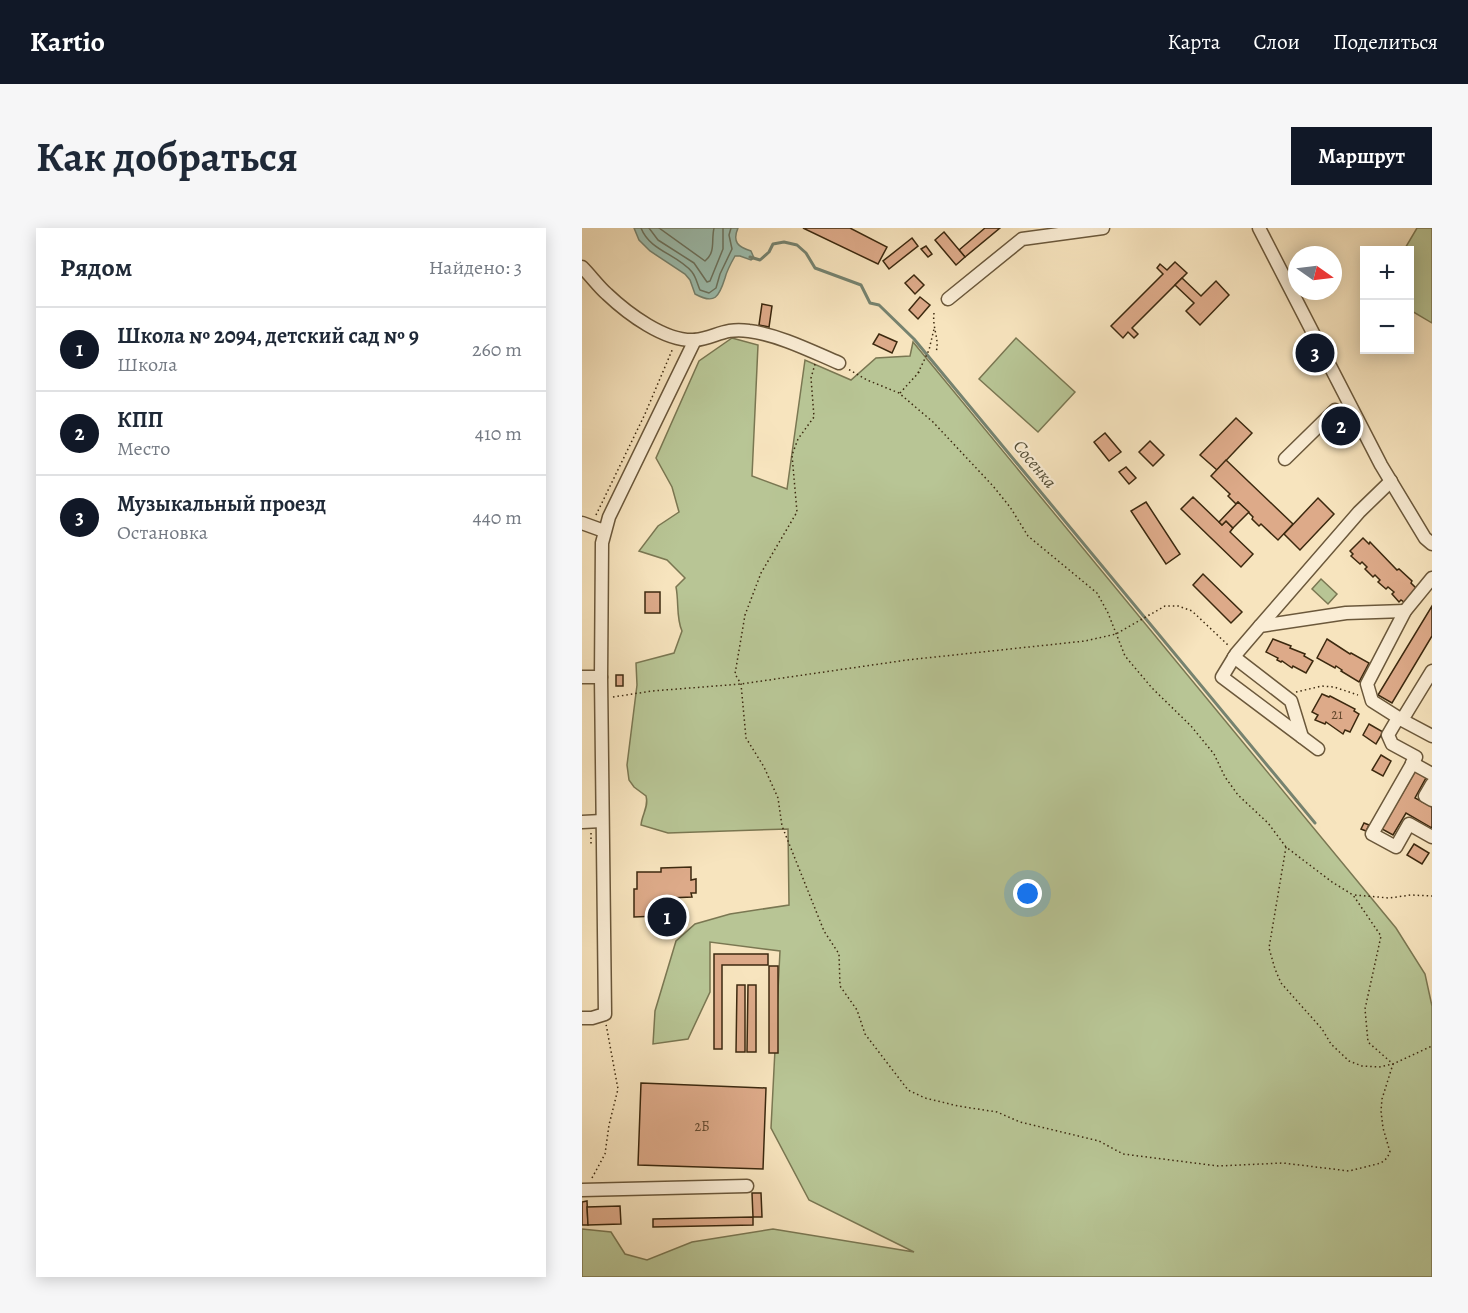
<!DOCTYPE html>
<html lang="ru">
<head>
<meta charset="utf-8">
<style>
	:root { --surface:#fff; --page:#f6f6f7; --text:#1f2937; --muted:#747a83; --line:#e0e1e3; --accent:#111827 }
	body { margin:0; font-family:Alegreya,serif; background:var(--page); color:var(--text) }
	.controls { position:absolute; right:18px; top:18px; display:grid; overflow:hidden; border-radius:0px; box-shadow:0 3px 15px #0003 }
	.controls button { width:54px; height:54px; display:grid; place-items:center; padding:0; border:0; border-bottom:2px solid var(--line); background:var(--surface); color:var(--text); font:30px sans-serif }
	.compass { position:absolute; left:706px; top:18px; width:54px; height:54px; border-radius:50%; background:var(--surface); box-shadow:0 3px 15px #0003; rotate:104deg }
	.you { position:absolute; left:446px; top:666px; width:21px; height:21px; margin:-15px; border:4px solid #fff; border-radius:50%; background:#1a73e8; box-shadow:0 0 0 9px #1a73e833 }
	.badge { display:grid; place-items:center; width:39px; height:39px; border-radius:50%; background:var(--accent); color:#fff; font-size:20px; font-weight:700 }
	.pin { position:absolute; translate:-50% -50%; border:3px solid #fff; box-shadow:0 2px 6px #0006 }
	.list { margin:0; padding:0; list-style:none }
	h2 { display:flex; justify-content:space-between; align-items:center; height:78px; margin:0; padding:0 24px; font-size:26px }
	h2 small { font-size:20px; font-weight:400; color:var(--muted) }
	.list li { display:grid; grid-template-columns:39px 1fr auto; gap:18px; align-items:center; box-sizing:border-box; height:84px; padding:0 24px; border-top:2px solid var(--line) }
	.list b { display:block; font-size:22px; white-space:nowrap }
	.list p { margin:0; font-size:20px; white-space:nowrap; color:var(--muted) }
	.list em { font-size:20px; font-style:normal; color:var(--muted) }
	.map { position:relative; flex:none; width:850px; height:1049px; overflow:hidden; border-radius:0px }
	header { display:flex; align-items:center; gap:36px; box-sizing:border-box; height:84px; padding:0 30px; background:var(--accent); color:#fff }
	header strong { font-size:28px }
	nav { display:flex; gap:33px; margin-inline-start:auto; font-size:21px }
	.intro { display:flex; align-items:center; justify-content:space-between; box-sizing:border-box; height:144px; padding:0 36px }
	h1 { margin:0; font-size:42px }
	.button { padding:15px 27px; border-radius:0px; background:var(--accent); color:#fff; font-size:21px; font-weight:700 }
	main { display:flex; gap:36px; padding:0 36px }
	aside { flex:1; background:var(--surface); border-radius:0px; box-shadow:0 3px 15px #0003 }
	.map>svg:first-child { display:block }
	.green { fill:#b8c595; stroke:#7a7752; stroke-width:1.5 }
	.water { fill:#9dbfb0; stroke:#768370; stroke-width:1.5 }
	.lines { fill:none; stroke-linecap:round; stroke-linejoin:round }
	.shore { stroke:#6c7460; stroke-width:1.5 }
	.stream { stroke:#768370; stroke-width:3 }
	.building { fill:#ddaa89; stroke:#3c290f; stroke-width:1.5 }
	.minor-casing { stroke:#6b583b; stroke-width:15 }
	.path { stroke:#3c290f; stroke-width:1.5; stroke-dasharray:1.5 3; stroke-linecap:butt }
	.minor { stroke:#faedd5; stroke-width:12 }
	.labels { text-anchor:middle; stroke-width:4.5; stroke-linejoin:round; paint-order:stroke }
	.number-label { font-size:14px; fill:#64492e }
	.water-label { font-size:18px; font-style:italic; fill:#544e37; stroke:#faedd5 }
</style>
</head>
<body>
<header>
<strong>Kartio</strong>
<nav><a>Карта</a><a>Слои</a><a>Поделиться</a></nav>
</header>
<div class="intro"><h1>Как добраться</h1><a class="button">Маршрут</a></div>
<main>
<aside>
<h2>Рядом<small>Найдено: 3</small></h2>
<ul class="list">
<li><span class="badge">1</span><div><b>Школа № 2094, детский сад № 9</b><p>Школа</p></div><em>260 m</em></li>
<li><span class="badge">2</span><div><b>КПП</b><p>Место</p></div><em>410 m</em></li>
<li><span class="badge">3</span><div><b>Музыкальный проезд</b><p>Остановка</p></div><em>440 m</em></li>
</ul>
</aside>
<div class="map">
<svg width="850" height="1049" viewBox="0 0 850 1049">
	<rect width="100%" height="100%" fill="#f7e4be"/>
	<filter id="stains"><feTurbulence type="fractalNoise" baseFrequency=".00333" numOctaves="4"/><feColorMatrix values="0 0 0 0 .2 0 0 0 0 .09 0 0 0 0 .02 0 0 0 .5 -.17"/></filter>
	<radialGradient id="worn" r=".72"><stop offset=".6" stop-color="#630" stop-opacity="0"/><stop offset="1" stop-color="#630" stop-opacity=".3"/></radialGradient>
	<!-- green -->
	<g class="green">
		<polygon points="835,0 850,0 850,95 828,82 828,22 822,22"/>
		<path d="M150,110L176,117L170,248L205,261L223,132L269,152L294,130L328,128L331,114L814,700L843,746L850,778V1049H0V1001L29,1004L43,1026L65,1032L110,1014L191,1001L332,1024L227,972L189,900L198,723L128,714V764L106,811L71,816L73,783L94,713L113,696L148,686L207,677L206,601L86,605L59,597C60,586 67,579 64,568L52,559L47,552L45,537L55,457L54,435L92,425L100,403C94,390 97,374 94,359L103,350L85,332L57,323L76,298L97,284L90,259L74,230L117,133Z"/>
		<polygon points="434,110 493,164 456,204 397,151"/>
		<polygon points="739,351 755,366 746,376 730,361"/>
	</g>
	<!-- water -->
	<path class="water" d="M52,0H156C150,14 156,19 169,23L172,30L169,32L158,28H153C149,35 145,42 143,50C137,69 133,77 113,66L108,52L103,46L68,23L57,12Z"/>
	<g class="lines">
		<!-- shore -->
		<g class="shore">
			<path d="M59,0C68,23 95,26 110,44C114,49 115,55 118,62L127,65L134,60L138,46L150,21L147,7L149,0"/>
			<polyline points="67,0 76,12 112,35 125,54 128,53 141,21 141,0"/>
			<path d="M77,0L123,33C134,24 129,13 132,0"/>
		</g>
		<!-- stream -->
		<polyline class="stream" points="168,29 178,32 187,24 191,16 202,14 215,17 224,25 233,40 279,57 288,75 297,77 332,111 733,595"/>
	</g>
	<!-- building -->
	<g class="building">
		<polygon points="221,0 268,0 305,19 296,36"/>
		<polygon points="403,0 418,0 383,29 377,22"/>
		<polygon points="362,4 383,29 374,37 353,12"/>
		<polygon points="330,10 336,18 307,41 301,33"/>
		<polygon points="344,18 350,26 346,29 339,21"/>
		<polygon points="593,34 605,45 550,100 556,106 552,110 546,104 541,110 529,98 581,46 575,40 578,36 585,42"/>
		<polygon points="332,47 342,57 333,66 323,55"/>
		<polygon points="600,50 619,68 634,53 647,67 618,97 604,83 612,75 593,57"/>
		<polygon points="338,69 348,77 336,91 327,82"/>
		<polygon points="180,76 190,78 187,99 177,97"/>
		<polygon points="297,106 315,114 310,125 291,116"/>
		<polygon points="756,189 769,200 762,207 750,195"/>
		<polygon points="654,190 670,205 635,242 618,227"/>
		<polygon points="523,205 539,224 527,233 512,214"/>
		<polygon points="568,213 582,227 571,238 557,224"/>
		<polygon points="644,232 711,296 696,312 679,296 677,298 670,291 671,289 656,274 654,276 646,268 648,266 629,248"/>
		<polygon points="544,239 554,250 547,256 537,244"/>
		<polygon points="611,269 640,297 644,293 651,300 648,304 671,326 659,339 599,281"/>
		<polygon points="736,270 752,286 718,322 702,306"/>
		<polygon points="564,274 598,326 584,336 549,283"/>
		<polygon points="656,274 667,284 651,300 644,293 640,297 637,294"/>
		<polygon points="781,310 787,316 788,314 815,342 817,341 830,353 829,355 835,361 822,374 819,372 817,374 810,366 812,364 806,359 804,361 796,354 798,352 793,347 791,349 783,341 785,339 780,334 778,336 769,328 771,326 768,323"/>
		<polygon points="621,346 660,384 649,395 611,357"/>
		<rect x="63" y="364" width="15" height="21"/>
		<polygon points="850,378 850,408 810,475 796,467"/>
		<polygon points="691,411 709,418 708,420 723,426 722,428 731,433 724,445 711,438 710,440 700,433 699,434 695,432 696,430 684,424"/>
		<polygon points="745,411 768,426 769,425 787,435 777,454 759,443 760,442 754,438 753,440 735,430"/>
		<rect x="34" y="447" width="7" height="11"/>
		<polygon points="740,466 747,469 748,468 773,481 772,483 777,486 768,504 763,502 761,506 744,494 743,496 733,492 736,487 730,484"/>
		<polygon points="787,496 801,504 794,516 781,507"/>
		<polygon points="799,527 809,533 801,548 790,542"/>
		<polygon points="834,542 845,548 833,570 850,579 850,600 824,585 811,607 800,601"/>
		<polygon points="782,595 787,597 784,603 779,601"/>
		<polygon points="832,616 847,625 840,636 825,627"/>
		<polygon points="109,639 109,652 114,651 114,665 109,665 110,669 86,670 86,697 75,697 75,688 52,689 52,661 55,661 55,644 79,644 79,640"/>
		<polygon points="132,726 186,726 186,737 140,737 140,821 132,821"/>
		<rect x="187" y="738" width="9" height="87"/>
		<polygon points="155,757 163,757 163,824 154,824"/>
		<polygon points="166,757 174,757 174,824 165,824"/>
		<polygon points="59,855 184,860 181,941 56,937"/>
		<polygon points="170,965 179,965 180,989 171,989"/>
		<polygon points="5,973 6,997 0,997 0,974"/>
		<polygon points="38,978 39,996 6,997 5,979"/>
		<polygon points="171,989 171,997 71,999 71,991"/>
	</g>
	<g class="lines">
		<defs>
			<g id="minor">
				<polyline points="677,0 799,237 843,310 850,316"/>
				<path d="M0,39C9,48 16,58 25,66C45,85 83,114 113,112C133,110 142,99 167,103C197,107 229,123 257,135"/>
				<polyline points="366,71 440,11 521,0"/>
				<polyline points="703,231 753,182"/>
				<polyline points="0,295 22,303"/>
				<polyline points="678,398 777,284 809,253"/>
				<polyline points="652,429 709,473 720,509"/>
				<polyline points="850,443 820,492 850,508"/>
				<polyline points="0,449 19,449"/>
				<polyline points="816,490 806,507 810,516 834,529 790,606 814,619 827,596 850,609"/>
				<polyline points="820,492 790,473 785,456 823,383 850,350"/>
				<polyline points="736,521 640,449 654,426 678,398 764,385 823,383"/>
				<polyline points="830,535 850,546"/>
				<polyline points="850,556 843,568 850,572"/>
				<polyline points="0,594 20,593"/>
				<polyline points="0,790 10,790 23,786 19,449 20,315 27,289 113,112"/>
				<polyline points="0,962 165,958"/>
			</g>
		</defs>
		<!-- minor casing -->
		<use href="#minor" class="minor-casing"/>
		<!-- path -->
		<g class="path">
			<path d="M352,85C350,100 358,112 354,124"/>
			<polyline points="233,136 229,150 232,189 216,211 210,227 215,284 179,345 163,387 153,446 159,456 164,510 182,539 196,570 200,598 242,703 257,726 258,758 275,782 283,806 326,862 343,870 376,878 415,884 438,894 517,913 541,926 636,938 701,935 767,943 799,935 805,930 808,924 801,900 799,883 800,871 811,836 786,814 783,781 799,708 771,667 750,654 704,619 686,595 656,567 643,549 632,526 609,498 570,460 543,428 526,385 515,365 446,308 428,279 411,258 351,194 317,165 285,152 266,141"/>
			<polyline points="336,145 347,122 352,101"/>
			<polyline points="318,165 339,142"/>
			<polyline points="14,287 63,186 91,120"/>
			<polyline points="714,464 740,458 752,459 776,467"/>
			<polyline points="31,469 70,463 159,456 325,432 503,413 534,406 583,378 596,378 610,383 647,418"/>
			<polyline points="9,605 9,616"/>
			<polyline points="704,619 687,720 693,741 699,755 740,801 749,816 767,833 780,838 797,839 811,836 850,818"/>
			<polyline points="773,667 807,670 829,667 850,668"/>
			<polyline points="10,950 23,926 27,897 36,861 24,796"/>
		</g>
		<!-- minor -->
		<use href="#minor" class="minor"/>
	</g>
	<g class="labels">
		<!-- number labels -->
		<g class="number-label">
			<text x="755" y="491">21</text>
			<text x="120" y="903">2Б</text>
		</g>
		<!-- water labels -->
		<g class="water-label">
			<text transform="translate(453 236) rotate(50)" y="6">Сосенка</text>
		</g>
	</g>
	<rect width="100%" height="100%" filter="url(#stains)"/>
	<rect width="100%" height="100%" fill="url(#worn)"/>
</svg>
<div class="controls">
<button>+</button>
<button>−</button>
</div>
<svg class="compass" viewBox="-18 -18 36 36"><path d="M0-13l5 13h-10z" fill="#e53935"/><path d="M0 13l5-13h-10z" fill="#747a83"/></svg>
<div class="you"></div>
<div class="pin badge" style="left:85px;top:689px">1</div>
<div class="pin badge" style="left:759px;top:198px">2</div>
<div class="pin badge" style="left:733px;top:125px">3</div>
</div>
</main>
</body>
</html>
